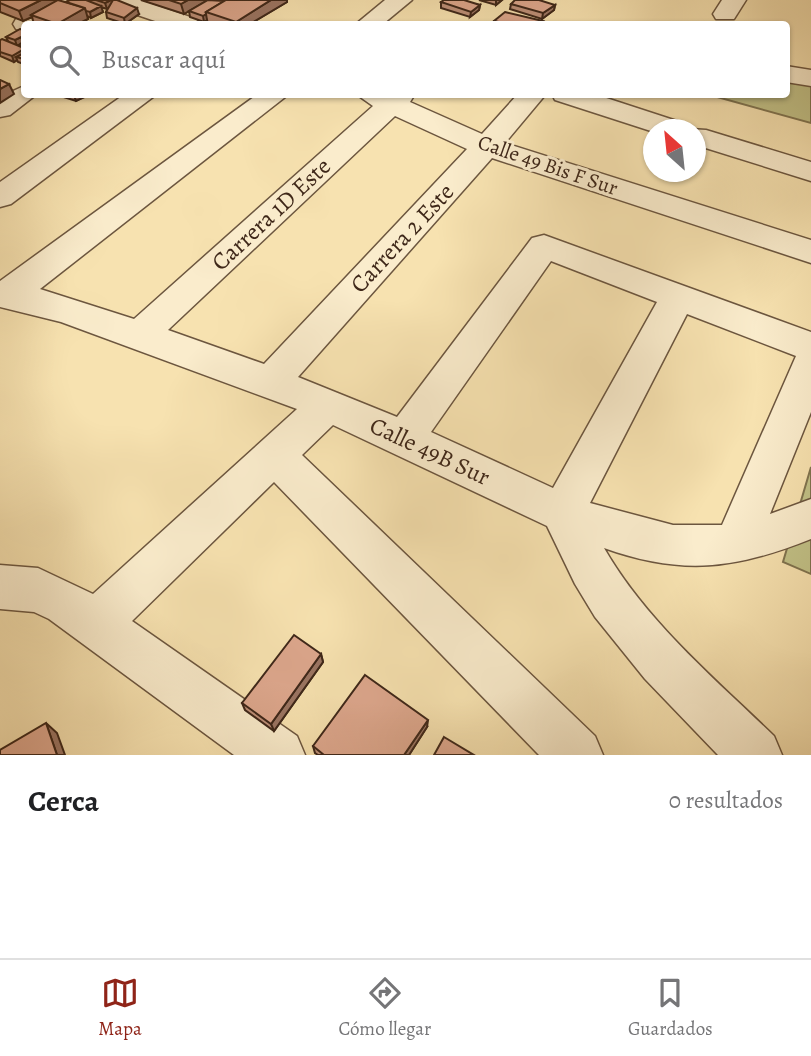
<!DOCTYPE html>
<html lang="es">
<head>
<meta charset="utf-8">
<style>
	:root { --surface:#fff; --page:#f2f2f2; --text:#202124; --muted:#757577; --line:#e0e0e0; --accent:#8f2418 }
	body { margin:0; font-family:Alegreya,serif; background:var(--page); color:var(--text) }
	.compass { position:absolute; left:643px; top:119px; width:63px; height:63px; border-radius:50%; background:var(--surface); box-shadow:0 2px 5px #0004; rotate:333deg }
	.list { margin:0; padding:0; list-style:none }
	h2 { display:flex; justify-content:space-between; align-items:center; height:91px; margin:0; padding:0 28px; font-size:30px }
	h2 small { font-size:23px; font-weight:400; color:var(--muted) }
	.icon { flex:none; width:38px; height:38px; fill:none; stroke:currentColor; stroke-width:2; stroke-linecap:round; stroke-linejoin:round }
	.map { position:relative; flex:none; width:811px; height:755px; overflow:hidden }
	.search { position:absolute; background:var(--surface); box-shadow:0 2px 5px #0004; left:21px; right:21px; top:21px; height:77px; display:flex; align-items:center; gap:18px; box-sizing:border-box; padding:0 24px; border-radius:7px; color:var(--muted); font-size:26px }
	.sheet { height:203px; background:var(--surface) }
	nav { display:flex; justify-content:space-around; align-items:center; box-sizing:border-box; height:98px; border-top:2px solid var(--line); background:var(--surface); font-size:19px; color:var(--muted) }
	nav a { display:grid; justify-items:center; gap:4px }
	nav .on { color:var(--accent) }
	.map>svg:first-child { display:block }
	.green { fill:#c2c288; stroke:#807450; stroke-width:2 }
	.lines { fill:none; stroke-linecap:round; stroke-linejoin:round }
	.minor-casing { stroke:#6c563f; stroke-width:3 }
	.minor { fill:#faeccc; fill-rule:evenodd }
	.wall { fill:#be9079; stroke:#3e2719; stroke-width:2 }
	.shaded-wall { fill:#9b7563; stroke:#3e2719; stroke-width:2 }
	.building { fill:#dda78d; stroke:#3e2719; stroke-width:2 }
	.labels { text-anchor:middle; stroke-width:6; stroke-linejoin:round; paint-order:stroke }
	.far-street-label { font-size:21px; fill:#3e2719; stroke:#faeccc }
	.street-label { font-size:24px; fill:#3e2719; stroke:#faeccc }
</style>
</head>
<body>
<div class="map">
<svg width="811" height="755" viewBox="0 0 811 755">
	<rect width="100%" height="100%" fill="#f7e2b0"/>
	<filter id="stains"><feTurbulence type="fractalNoise" baseFrequency=".00286" numOctaves="4"/><feColorMatrix values="0 0 0 0 .2 0 0 0 0 .09 0 0 0 0 .02 0 0 0 .5 -.17"/></filter>
	<radialGradient id="worn" r=".72"><stop offset=".6" stop-color="#630" stop-opacity="0"/><stop offset="1" stop-color="#630" stop-opacity=".3"/></radialGradient>
	<!-- green -->
	<g class="green">
		<polygon points="787,79 811,84 811,123 710,95 786,94"/>
		<polygon points="811,467 811,574 783,562"/>
	</g>
	<g class="lines">
		<defs>
			<g id="minor">
				<polygon points="53,0 83,0 79,5 43,24 24,24 24,31 16,29 13,24 16,19"/>
				<polygon points="104,0 140,0 196,19 199,24 164,24 108,5"/>
				<polygon points="385,0 412,0 383,24 356,24"/>
				<polygon points="722,0 746,0 734,19 716,19 713,14"/>
				<polygon points="786,66 811,70 811,86 786,82"/>
				<polygon points="24,86 24,94 37,94 10,115 0,117 0,97"/>
				<polygon points="125,94 157,94 11,204 0,207 0,182"/>
				<path d="M258,94H289L40,289L134,319L373,106L356,94H415L410,102L482,134L518,94H546L505,143L811,240V263L492,158L298,377L397,417L532,238L544,235L811,332V412L770,514L811,499V539C736,569 682,576 604,548C646,621 714,678 774,736L782,755H718L645,679L595,617L575,584L547,526L333,425L302,455L595,736L603,755H539L274,482L132,621L297,736L305,755H234L49,619L34,612L0,609V565L38,568L93,594L297,409L61,322L0,307V281ZM395,116L467,149L264,364L168,330ZM551,261L657,302L553,488L431,432ZM687,314L796,356L722,525H673L590,503Z"/>
				<polygon points="552,94 594,94 686,124 690,129 706,130 811,162 811,181 696,145 696,130 654,130 654,132 555,100"/>
			</g>
		</defs>
		<!-- minor casing -->
		<use href="#minor" class="minor-casing"/>
		<!-- minor -->
		<use href="#minor" class="minor"/>
	</g>
	<!-- wall -->
	<g class="wall">
		<polygon points="0,0 66,2 70,0 117,0 139,14 125,24 107,18 106,12 109,7 107,9 101,7 103,12 91,18 87,16 88,19 78,24 34,24 32,17 23,21 0,12"/>
		<polygon points="141,0 287,0 287,2 250,24 213,24 208,23 207,20 204,22 190,17 189,11 184,14"/>
		<polygon points="479,0 502,0 496,5"/>
		<polygon points="441,2 480,5 479,10 470,17 441,8"/>
		<polygon points="511,4 555,5 554,10 542,19 510,9"/>
		<polygon points="494,21 542,24 494,24"/>
		<polygon points="24,30 24,43 23,42 18,45 24,48 24,64 18,62 17,60 14,62 0,56 0,40 8,41 6,37"/>
		<polygon points="54,94 89,94 76,101"/>
		<polygon points="321,654 323,662 274,731 245,710 242,703"/>
		<polygon points="427,727 409,755 318,755 315,753 313,746"/>
	</g>
	<!-- shaded-wall -->
	<g class="shaded-wall">
		<polygon points="41,0 59,0 31,15 32,17 23,21 19,11"/>
		<polygon points="111,0 115,0 116,3 107,9 105,3"/>
		<polygon points="188,0 208,0 184,14 181,4"/>
		<polygon points="271,0 287,0 287,2 250,24 236,24 236,22"/>
		<polygon points="496,0 502,0 496,5"/>
		<polygon points="480,5 479,10 470,17 471,12"/>
		<polygon points="555,5 554,10 542,19 543,13"/>
		<polygon points="101,6 103,12 91,18 90,12"/>
		<polygon points="85,8 88,19 78,24 57,24"/>
		<polygon points="137,8 139,14 125,24 124,18"/>
		<polygon points="206,14 207,20 204,22 203,16"/>
		<polygon points="21,37 23,42 17,46 15,40"/>
		<polygon points="24,49 24,56 16,57 17,60 14,62 12,56"/>
		<polygon points="9,84 14,94 0,103 0,89"/>
		<polygon points="77,94 89,94 89,95 76,101 74,96"/>
		<polygon points="321,654 323,662 274,731 271,724"/>
		<polygon points="428,720 427,727 409,755 404,755"/>
		<polygon points="46,723 57,733 65,755 57,755"/>
	</g>
	<!-- building -->
	<g class="building">
		<polygon points="0,0 41,0 19,11 0,3"/>
		<polygon points="58,0 85,8 57,24 31,15"/>
		<polygon points="70,0 86,0 101,6 90,12 86,11 85,8 66,2"/>
		<polygon points="96,0 111,0 105,3"/>
		<polygon points="113,0 117,0 137,8 124,18 106,12"/>
		<polygon points="169,0 188,0 181,4"/>
		<polygon points="208,0 224,1 206,12 206,14 203,16 189,11"/>
		<polygon points="226,0 271,0 236,22 206,12"/>
		<polygon points="444,0 464,0 480,5 471,12 441,2"/>
		<polygon points="515,0 539,0 555,5 543,13 511,4"/>
		<polygon points="505,12 543,21 539,24 508,24 494,21"/>
		<polygon points="20,29 24,30 24,38 21,37 15,40 6,37"/>
		<polygon points="2,39 24,48 24,49 12,56 0,52 0,40"/>
		<polygon points="24,53 24,59 16,57"/>
		<polygon points="0,80 9,84 0,89"/>
		<polygon points="294,635 321,654 271,724 242,703"/>
		<polygon points="365,675 428,720 404,755 324,755 313,746"/>
		<polygon points="46,723 57,755 0,755 0,750"/>
		<polygon points="444,737 474,755 434,755"/>
	</g>
	<g class="labels">
		<!-- far-street labels -->
		<g class="far-street-label">
			<text transform="translate(548 165) rotate(19)" y="7">Calle 49 Bis F Sur</text>
		</g>
		<!-- street labels -->
		<g class="street-label">
			<text transform="translate(271 214) rotate(-43)" y="8">Carrera 1D Este</text>
			<text transform="translate(402 238) rotate(-47)" y="8">Carrera 2 Este</text>
			<text transform="translate(430 451) rotate(25)" y="8">Calle 49B Sur</text>
		</g>
	</g>
	<rect width="100%" height="100%" filter="url(#stains)"/>
	<rect width="100%" height="100%" fill="url(#worn)"/>
</svg>
<svg class="compass" viewBox="-18 -18 36 36"><path d="M0-13l5 13h-10z" fill="#e53935"/><path d="M0 13l5-13h-10z" fill="#757577"/></svg>
<div class="search"><svg class="icon" aria-label="search" viewBox="0 0 24 24"><circle cx="10" cy="10" r="6"/><path d="M15 15l6 6"/></svg>Buscar aquí</div>
</div>
<section class="sheet">
<h2>Cerca<small>0 resultados</small></h2>
<ul class="list">
</ul>
</section>
<nav>
<a class="on"><svg class="icon" aria-label="map" viewBox="0 0 24 24"><path d="M3 6l6-2 6 2 6-2v14l-6 2-6-2-6 2zM9 4v14M15 6v14"/></svg>Mapa</a>
<a><svg class="icon" aria-label="directions" viewBox="0 0 24 24"><path d="M12 3l9 9-9 9-9-9zM9 14v-3h6M13 9l2 2-2 2"/></svg>Cómo llegar</a>
<a><svg class="icon" aria-label="saved" viewBox="0 0 24 24"><path d="M7 4h10v16l-5-4-5 4z"/></svg>Guardados</a>
</nav>
</body>
</html>
